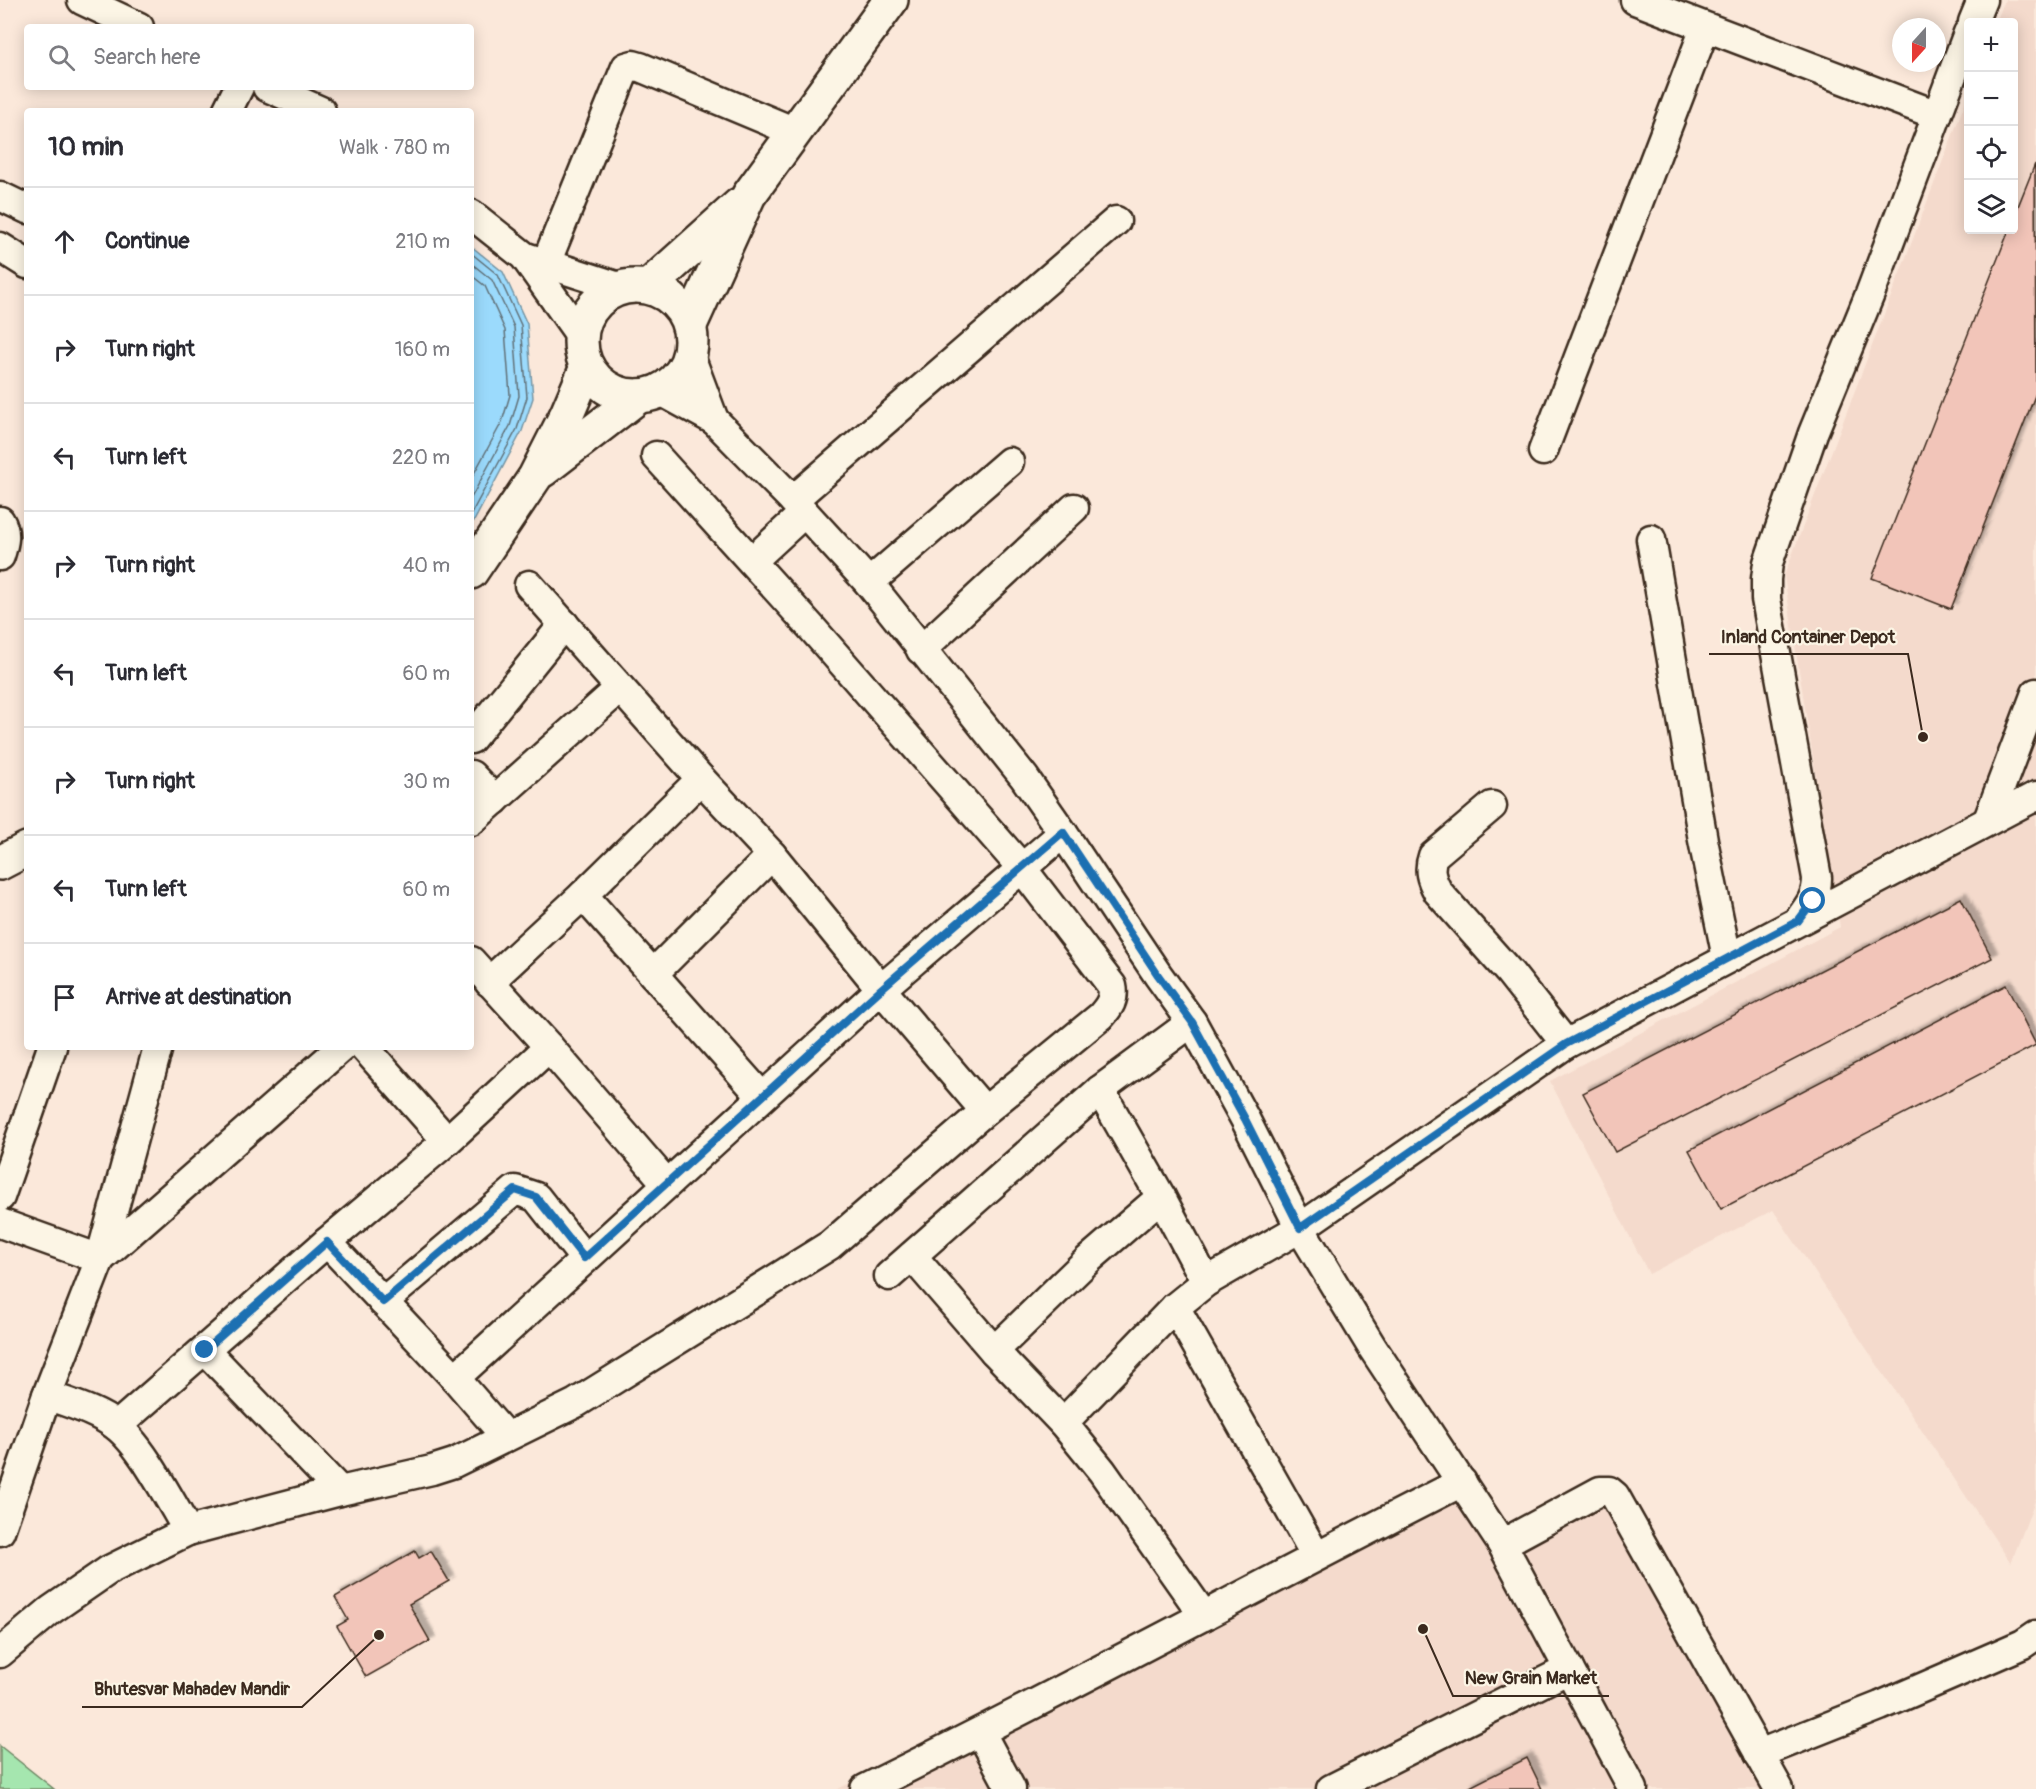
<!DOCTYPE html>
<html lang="en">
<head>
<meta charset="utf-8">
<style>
	:root { --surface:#fff; --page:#f2f2f3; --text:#2b2b33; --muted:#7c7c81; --line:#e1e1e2 }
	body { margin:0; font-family:Pangolin,sans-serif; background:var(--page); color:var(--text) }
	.controls { position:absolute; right:18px; top:18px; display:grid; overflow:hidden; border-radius:6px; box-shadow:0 3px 15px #0003 }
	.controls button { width:54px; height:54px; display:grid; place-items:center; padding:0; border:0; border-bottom:2px solid var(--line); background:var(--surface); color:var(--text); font:30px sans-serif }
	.compass { position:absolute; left:1892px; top:18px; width:54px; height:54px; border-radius:50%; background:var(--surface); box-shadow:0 3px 15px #0003; rotate:201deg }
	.stop { position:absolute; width:18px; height:18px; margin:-14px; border:4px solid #1f6fb2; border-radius:50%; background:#fff }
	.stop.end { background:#1f6fb2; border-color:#fff; box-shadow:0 2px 6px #0008 }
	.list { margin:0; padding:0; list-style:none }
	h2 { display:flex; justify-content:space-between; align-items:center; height:78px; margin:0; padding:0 24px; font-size:26px }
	h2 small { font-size:20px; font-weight:400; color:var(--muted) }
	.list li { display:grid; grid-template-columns:39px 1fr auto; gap:18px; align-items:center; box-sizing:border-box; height:108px; padding:0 24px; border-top:2px solid var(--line) }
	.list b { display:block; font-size:22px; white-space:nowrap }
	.list em { font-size:20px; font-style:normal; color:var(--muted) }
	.icon { flex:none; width:33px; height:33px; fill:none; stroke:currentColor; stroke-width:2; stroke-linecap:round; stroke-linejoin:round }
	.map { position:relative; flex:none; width:2036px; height:1789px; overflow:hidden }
	.search { position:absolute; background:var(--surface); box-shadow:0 3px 15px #0003; left:24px; top:24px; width:450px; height:66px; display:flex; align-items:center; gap:15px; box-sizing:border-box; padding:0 21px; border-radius:6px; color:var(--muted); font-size:22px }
	.panel { position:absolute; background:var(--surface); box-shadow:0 3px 15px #0003; left:24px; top:108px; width:450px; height:942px; border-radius:6px }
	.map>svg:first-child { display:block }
	.built { fill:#f4dacc }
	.green { fill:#a5e6af; stroke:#708866; stroke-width:1.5 }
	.water { fill:#9bdafc; stroke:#7594a3; stroke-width:1.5 }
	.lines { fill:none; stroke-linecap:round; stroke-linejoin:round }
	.shore { stroke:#617077; stroke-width:1.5 }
	.building { fill:#f2c5b9; stroke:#3b2a1e; stroke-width:1.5; filter:url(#shadow) }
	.minor-casing { stroke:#3b2a1e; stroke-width:33 }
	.major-casing { stroke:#3b2a1e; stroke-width:38 }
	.minor { stroke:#fcf5e5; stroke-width:28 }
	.major { stroke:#fcf5e5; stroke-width:33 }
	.route { stroke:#1f6fb2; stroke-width:8 }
	.leader { fill:none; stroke:#3b2a1e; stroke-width:2 }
	.callout-dot { fill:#3b2a1e; stroke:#fcf5e5; stroke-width:2 }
	.callout-label { font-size:18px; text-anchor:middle; font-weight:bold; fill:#3b2a1e; stroke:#fcf5e5; stroke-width:4.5; stroke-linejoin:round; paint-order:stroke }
</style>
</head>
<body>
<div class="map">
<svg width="2036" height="1789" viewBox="0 0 2036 1789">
	<defs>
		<filter id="shadow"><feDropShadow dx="5.5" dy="-5.5" stdDeviation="1.5" flood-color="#0004"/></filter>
	</defs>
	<rect width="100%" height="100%" fill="#fbe8da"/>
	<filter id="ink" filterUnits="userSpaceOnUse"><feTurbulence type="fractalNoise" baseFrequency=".0167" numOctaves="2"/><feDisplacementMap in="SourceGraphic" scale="12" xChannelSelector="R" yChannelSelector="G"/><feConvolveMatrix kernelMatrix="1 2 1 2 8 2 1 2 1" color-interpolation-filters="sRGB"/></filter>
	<g filter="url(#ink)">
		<!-- built -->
		<g class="built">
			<polygon points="2005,0 2036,0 2036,1498 2011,1563 1773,1210 1649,1274 1550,1081 1840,927 1784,576 1968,95 1968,230 2014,230 2014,22 1996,22"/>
			<polygon points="1611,1482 1780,1789 838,1789 1437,1484 1499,1535"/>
		</g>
		<!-- green -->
		<polygon class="green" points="0,1746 54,1789 0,1789"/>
		<!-- water -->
		<polygon class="water" points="471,246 503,272 527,324 533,398 522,431 474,521 471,521"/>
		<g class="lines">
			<!-- shore -->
			<g class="shore">
				<polyline points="471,253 498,275 521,325 527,397 517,429 471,514"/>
				<polyline points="471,263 492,280 514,327 519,396 510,426 471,498"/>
				<polyline points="471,275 485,286 505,330 510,395 502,422 471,479"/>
			</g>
		</g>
		<!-- building -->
		<g class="building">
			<polygon points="2035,164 2036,393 1951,609 1872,578 2009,230 2013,230 2013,219"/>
			<polygon points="1961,898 1992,958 1615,1152 1583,1093"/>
			<polygon points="2006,985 2036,1045 1721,1209 1689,1150"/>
			<polygon points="415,1551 419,1558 431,1551 449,1581 409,1604 430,1641 366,1677 337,1626 348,1620 335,1597"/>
			<polygon points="1527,1758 1542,1789 1466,1789"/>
		</g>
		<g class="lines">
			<defs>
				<g id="minor">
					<polyline points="82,0 139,27"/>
					<polyline points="1635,0 1937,115"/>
					<polyline points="1973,22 1982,0"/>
					<polyline points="267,87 321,111"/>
					<polyline points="227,111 239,87"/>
					<polyline points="0,196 27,209"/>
					<polyline points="471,214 524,256 580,335"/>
					<polyline points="0,247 27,264"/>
					<polyline points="529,258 619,287"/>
					<polyline points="546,263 626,67 633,65 640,67 795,132"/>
					<polyline points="690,356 714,420"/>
					<polyline points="661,391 714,420 793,500 869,583 1024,777 1063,833 1158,975 1192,1022 1245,1119 1300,1228 1372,1347 1502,1544 1633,1789"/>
					<polyline points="1543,451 1705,28"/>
					<polyline points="793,500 1116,221"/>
					<path d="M0,521C7,533 4,543 0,556"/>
					<polyline points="1651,539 1703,840 1727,958"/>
					<polyline points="752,561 804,513"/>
					<polyline points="869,583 1009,462"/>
					<polyline points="529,585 701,779 772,855 881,989 985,1111"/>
					<polyline points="921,650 1074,508"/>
					<polyline points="471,739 564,624"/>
					<polyline points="471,775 495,800"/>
					<path d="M1492,806L1433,856C1428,870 1431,879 1438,892L1510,973L1566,1044"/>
					<polyline points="1988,820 2036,693"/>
					<polyline points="471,821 620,688"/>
					<polyline points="583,895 762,1097"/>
					<path d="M1798,921C1809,906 1817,897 1817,878L1766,599V579L1768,563L1813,433L1870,294L1968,33"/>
					<polyline points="471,961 549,1047 667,1184"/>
					<polyline points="653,974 772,855"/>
					<polyline points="489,982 583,895 701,779"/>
					<polyline points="364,1047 447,1141"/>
					<polyline points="1100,1090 1161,1197 1206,1282"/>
					<polyline points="0,1197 52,1047"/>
					<polyline points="0,1223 100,1259 342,1047"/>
					<polyline points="327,1242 455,1378 506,1437"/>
					<polyline points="912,1256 994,1351 1063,1423 1102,1471 1204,1616"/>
					<polyline points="889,1276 1100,1090 1192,1022"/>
					<polyline points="383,1302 515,1190 536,1197 584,1258"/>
					<polyline points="1175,1307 1316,1556"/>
					<polyline points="205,1350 340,1491"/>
					<polyline points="994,1351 1088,1260 1161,1197"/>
					<polyline points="455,1378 881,989 1063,833"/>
					<path d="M47,1395C70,1404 95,1410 115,1425C142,1445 170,1501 188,1531"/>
					<polyline points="1063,1423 1175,1307 1206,1282 1300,1228 1566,1044 2036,796"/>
					<polyline points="117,1426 327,1242 447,1141 549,1047"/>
					<polyline points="0,1531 47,1395 100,1259 158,1047"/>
					<polyline points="1502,1544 1600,1491 1609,1491 1615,1496 1779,1789"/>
					<path d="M0,1653L51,1610L109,1570L188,1531L340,1491L432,1470L454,1463L576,1403L830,1245L985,1111L1101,1016C1109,1007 1115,999 1112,986L1021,867L810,626L656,456"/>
					<polyline points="981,1733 1011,1789"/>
					<polyline points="1759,1754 1880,1706 2023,1644 2036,1635"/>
					<path d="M865,1789C1066,1691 1262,1583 1462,1482"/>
					<polyline points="1331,1789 1569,1669"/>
				</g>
				<g id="major">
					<circle cx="636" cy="341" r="55"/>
					<polyline points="649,286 739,205"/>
					<polyline points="690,325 749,195 891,0"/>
					<polyline points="543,470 639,396"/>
					<polyline points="471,572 535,477 567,414 587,367"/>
					<polyline points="0,863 27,849"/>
				</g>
			</defs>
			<!-- minor casing -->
			<use href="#minor" class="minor-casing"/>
			<!-- major casing -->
			<use href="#major" class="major-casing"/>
			<!-- minor -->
			<use href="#minor" class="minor"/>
			<!-- major -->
			<use href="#major" class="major"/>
		</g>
	</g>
	<g class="lines" filter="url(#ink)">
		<!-- route -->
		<polyline class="route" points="205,1350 327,1242 383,1302 515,1190 536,1197 584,1258 881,989 1063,832 1158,975 1192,1022 1245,1119 1300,1228 1566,1044 1798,921 1813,901"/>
	</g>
	<!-- callouts -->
	<path class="leader" d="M1923 737L1908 654H1709M1423 1629L1453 1696H1609M379 1635L302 1707H82"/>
	<g class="callout-dot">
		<circle cx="1923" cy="737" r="6"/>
		<circle cx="1423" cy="1629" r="6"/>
		<circle cx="379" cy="1635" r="6"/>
	</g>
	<g class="callout-label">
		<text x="1808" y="643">Inland Container Depot</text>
		<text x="1531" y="1684">New Grain Market</text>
		<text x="192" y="1695">Bhutesvar Mahadev Mandir</text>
	</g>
</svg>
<div class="controls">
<button>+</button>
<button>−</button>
<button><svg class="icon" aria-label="locate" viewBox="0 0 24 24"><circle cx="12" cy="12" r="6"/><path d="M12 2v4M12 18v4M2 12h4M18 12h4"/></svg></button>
<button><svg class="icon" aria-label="layers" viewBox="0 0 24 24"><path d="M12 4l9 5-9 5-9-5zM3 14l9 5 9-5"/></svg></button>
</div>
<svg class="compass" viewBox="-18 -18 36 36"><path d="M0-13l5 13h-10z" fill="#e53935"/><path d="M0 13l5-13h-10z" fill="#7c7c81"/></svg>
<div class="stop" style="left:1813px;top:901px"></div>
<div class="stop end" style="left:205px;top:1350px"></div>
<div class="search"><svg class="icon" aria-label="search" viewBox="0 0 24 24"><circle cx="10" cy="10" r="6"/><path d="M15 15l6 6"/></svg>Search here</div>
<section class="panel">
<h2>10 min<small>Walk · 780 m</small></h2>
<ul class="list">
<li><svg class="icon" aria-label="ahead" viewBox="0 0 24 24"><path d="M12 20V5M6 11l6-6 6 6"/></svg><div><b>Continue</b></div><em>210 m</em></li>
<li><svg class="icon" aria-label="right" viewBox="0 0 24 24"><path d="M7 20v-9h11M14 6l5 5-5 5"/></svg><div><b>Turn right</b></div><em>160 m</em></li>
<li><svg class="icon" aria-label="left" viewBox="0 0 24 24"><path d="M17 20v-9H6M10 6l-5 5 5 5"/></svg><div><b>Turn left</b></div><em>220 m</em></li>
<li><svg class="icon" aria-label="right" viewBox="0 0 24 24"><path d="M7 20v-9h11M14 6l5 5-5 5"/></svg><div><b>Turn right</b></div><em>40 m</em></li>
<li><svg class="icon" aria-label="left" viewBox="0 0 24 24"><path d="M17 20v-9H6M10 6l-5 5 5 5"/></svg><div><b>Turn left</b></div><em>60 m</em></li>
<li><svg class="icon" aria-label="right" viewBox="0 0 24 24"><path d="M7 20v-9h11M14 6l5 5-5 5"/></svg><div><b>Turn right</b></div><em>30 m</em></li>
<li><svg class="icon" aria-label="left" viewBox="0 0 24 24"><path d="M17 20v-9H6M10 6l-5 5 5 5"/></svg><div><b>Turn left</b></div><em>60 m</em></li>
<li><svg class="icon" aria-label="arrive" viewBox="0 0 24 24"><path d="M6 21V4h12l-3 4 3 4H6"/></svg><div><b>Arrive at destination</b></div></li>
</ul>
</section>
</div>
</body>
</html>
